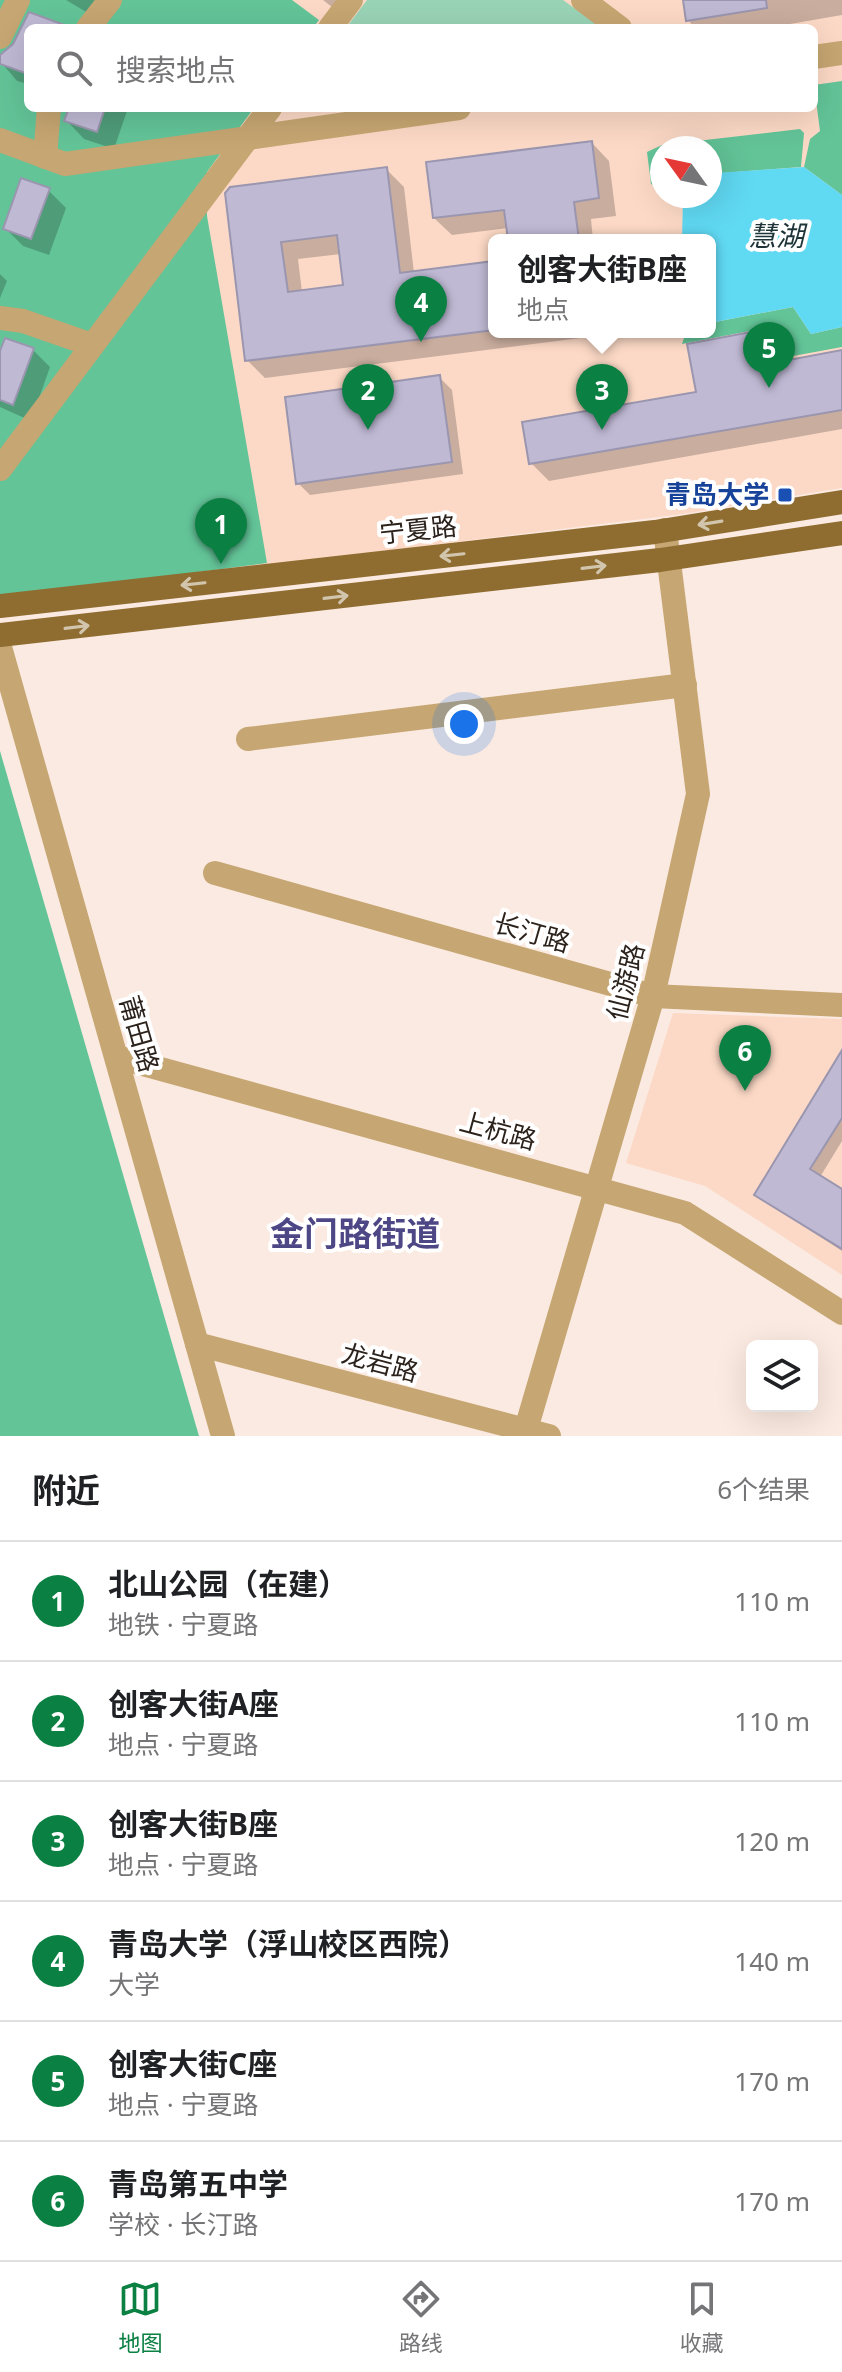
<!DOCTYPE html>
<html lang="zh">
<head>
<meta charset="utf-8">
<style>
	:root { --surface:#fff; --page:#f2f2f2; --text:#202124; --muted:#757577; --line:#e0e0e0; --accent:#0b8043 }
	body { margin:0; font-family:"Noto Sans","Noto Sans SC",sans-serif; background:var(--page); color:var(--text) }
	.controls { position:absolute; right:24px; bottom:24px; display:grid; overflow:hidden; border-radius:12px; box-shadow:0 8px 32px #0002 }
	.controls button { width:72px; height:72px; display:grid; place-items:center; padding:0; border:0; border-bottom:2px solid var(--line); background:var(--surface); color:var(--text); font:40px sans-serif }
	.compass { position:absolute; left:650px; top:136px; width:72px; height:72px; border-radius:50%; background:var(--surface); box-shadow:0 8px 32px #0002; rotate:303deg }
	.you { position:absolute; left:464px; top:724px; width:28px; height:28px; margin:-20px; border:6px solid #fff; border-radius:50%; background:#1a73e8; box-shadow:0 0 0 12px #1a73e833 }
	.badge { display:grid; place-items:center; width:52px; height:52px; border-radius:50%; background:var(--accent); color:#fff; font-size:26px; font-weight:700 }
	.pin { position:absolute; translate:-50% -66px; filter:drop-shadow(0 2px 4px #0008) }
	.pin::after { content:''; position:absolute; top:42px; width:28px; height:24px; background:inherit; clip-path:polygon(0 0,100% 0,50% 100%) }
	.popup { position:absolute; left:488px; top:234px; width:228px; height:104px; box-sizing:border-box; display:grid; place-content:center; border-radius:12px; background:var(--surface); filter:drop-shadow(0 2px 6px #0005); font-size:26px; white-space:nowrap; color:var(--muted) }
	.popup b { font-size:30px; color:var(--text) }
	.popup::after { content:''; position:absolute; left:50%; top:100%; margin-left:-16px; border:16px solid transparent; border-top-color:var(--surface) }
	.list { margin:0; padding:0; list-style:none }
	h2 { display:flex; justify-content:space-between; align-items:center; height:104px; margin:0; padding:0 32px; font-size:34px }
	h2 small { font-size:26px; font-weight:400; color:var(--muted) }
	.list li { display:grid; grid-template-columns:52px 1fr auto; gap:24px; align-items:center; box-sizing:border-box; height:120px; padding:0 32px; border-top:2px solid var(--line) }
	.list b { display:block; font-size:30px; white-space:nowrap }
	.list p { margin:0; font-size:26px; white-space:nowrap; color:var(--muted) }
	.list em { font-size:26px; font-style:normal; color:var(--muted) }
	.icon { flex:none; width:44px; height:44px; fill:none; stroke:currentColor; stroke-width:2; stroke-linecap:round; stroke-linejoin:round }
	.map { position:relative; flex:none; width:842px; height:1436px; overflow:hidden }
	.search { position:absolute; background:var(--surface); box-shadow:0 8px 32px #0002; left:24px; right:24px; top:24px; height:88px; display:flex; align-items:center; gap:20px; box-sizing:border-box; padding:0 28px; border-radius:12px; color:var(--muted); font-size:30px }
	.sheet { height:824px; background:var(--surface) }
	nav { display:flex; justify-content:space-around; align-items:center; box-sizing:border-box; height:112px; border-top:2px solid var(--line); background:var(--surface); font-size:22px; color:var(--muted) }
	nav a { display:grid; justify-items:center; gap:4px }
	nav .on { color:var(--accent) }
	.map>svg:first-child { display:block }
	.built { fill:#fcd9c6; fill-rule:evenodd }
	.green { fill:#99d3b6 }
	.forest { fill:#63c498 }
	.water { fill:#60d9f3 }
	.shadow { fill:#0003; fill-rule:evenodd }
	.building { fill:#bfb9d4; stroke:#9b96af; stroke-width:2; fill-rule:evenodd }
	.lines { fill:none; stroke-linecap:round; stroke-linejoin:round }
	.minor { stroke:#c6a672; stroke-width:24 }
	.major { stroke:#8f6d31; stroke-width:24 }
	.oneway { stroke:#d2c5ad }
	.transit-dot { fill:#1a4fb4; stroke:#fff; stroke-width:3 }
	.labels { text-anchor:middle; stroke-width:8; stroke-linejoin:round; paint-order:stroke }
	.transit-label { font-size:26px; font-weight:bold; fill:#164399; stroke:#fff; text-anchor:end }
	.street-label { font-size:26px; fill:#2c221c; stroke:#fff }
	.water-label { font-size:28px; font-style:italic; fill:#1e3439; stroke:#fff }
	.district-label { font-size:34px; font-weight:bold; fill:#4d4785; stroke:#fff }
</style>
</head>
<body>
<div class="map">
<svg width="842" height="1436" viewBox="0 0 842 1436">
	<rect width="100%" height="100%" fill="#fbeae1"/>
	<!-- built -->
	<g class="built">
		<path d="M0,0H842V488L683,514L0,598ZM28,28H814V108H28ZM662,148H710V196H662ZM494,240H710V332H494Z"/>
		<polygon points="673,1013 842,1019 842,1275 705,1186 626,1163"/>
	</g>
	<!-- green -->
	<polygon class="green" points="367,0 563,0 602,28 346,28"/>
	<!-- forest -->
	<g class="forest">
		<polygon points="0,0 292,0 319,20 313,28 28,28 28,108 254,108 207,172 207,216 267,563 0,598"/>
		<polygon points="842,81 842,195 804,167 810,139 820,131 814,85"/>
		<polygon points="800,129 804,133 801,167 710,174 710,148 662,148 662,189 651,184 647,152 662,145"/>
		<polygon points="793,307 811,334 842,327 842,347 761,362 755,330 682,344 686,332 710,332 710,323"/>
		<polygon points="0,751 199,1436 0,1436"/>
	</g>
	<!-- water -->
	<polygon class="water" points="804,167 842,195 842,327 811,334 793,307 710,323 710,240 682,240 683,196 710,196 710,174 714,173"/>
	<!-- shadow -->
	<g class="shadow">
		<polygon points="66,0 106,0 98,19"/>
		<polygon points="323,0 338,0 332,7"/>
		<polygon points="685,0 842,0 842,15 767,28 695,28 688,20"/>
		<polygon points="30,15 48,21 55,28 28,28 28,84 17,81 0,61 15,45"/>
		<polygon points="71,108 128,108 114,149 84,139 67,121"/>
		<polygon points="592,143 609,161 616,216 591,219 593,240 510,240 508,228 452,235 434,218"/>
		<path d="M386,169L404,187L414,273L494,263V332H628L265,378L247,360L227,194ZM341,254L345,287L302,292L298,259Z"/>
		<polygon points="48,190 66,208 49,255 23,246 5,228"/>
		<polygon points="0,274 7,281 0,298"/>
		<polygon points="750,334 768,352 770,365 842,352 842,429 549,481 531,463 698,394"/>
		<polygon points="33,350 50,367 31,421 0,407 0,356"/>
		<polygon points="440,378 452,390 463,474 310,495 298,483"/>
		<polygon points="842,1054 842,1141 820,1177 842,1191 842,1251 756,1195"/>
	</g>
	<!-- building -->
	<g class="building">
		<polygon points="683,0 766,0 767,8 686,21"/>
		<polygon points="29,12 67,26 28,28 28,74 0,64 0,55 13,44"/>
		<polygon points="69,108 105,108 97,132 64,121"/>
		<polygon points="592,141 599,198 574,202 579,240 508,240 504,210 433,218 426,162"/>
		<path d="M387,167L400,273L494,261V330L245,361L225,193L230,187ZM337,235L343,285L288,292L281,242Z"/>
		<polygon points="21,178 50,188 31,239 3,229"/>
		<polygon points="751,332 757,366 842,350 842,410 529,464 522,422 696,392 687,344"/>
		<polygon points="5,338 34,348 13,405 0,400 0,351"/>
		<polygon points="440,375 452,462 296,484 285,397"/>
		<polygon points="842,1050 842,1118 810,1169 842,1189 842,1249 754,1195"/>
	</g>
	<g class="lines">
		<!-- minor -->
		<g class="minor">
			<polyline points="583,0 620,28"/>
			<polyline points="88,28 110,0"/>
			<polyline points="330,28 351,0"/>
			<polyline points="0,37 18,0"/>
			<polyline points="814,57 842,53"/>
			<polyline points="0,140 65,164 459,108"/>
			<polyline points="45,157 49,108"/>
			<polyline points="0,318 23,321 92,345"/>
			<polyline points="0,469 270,108"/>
			<polyline points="0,647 223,1436"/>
			<polyline points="248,739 685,685"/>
			<polyline points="215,873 653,996 842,1005"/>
			<polyline points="117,1057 685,1213 842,1313"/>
			<polyline points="197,1344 549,1436"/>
			<polyline points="524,1436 653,996 698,794 665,530"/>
		</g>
		<!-- major -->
		<g class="major">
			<polyline points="0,606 655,532 842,502"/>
			<polyline points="0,635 660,560 842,533"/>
		</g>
	</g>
	<!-- one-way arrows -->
	<defs><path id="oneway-shaft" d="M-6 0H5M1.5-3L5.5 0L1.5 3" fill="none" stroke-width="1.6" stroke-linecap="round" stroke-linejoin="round" transform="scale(2)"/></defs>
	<g class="oneway">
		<use href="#oneway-shaft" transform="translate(710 523) rotate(171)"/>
		<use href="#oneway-shaft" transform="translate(452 555) rotate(174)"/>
		<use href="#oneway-shaft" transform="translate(594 567) rotate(-7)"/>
		<use href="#oneway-shaft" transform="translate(193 584) rotate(174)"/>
		<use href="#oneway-shaft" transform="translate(336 597) rotate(-7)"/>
		<use href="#oneway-shaft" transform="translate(77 627) rotate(-7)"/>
	</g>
	<!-- markers -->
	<rect class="transit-dot" x="777" y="487" width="16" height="16" rx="4"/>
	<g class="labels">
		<!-- transit labels -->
		<g class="transit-label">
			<text x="769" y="504">青岛大学</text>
		</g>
		<!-- street labels -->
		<g class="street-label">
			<text transform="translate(418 530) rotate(-6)" y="9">宁夏路</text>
			<text transform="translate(532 933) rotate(16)" y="9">长汀路</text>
			<text transform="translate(626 982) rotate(-76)" y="9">仙游路</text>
			<text transform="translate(139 1034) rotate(74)" y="9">莆田路</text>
			<text transform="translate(498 1131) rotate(15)" y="9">上杭路</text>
			<text transform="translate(380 1363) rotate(15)" y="9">龙岩路</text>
		</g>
		<!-- water labels -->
		<g class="water-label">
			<text x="776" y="246">慧湖</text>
		</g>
		<!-- district labels -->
		<g class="district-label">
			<text x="355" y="1246">金门路街道</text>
		</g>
	</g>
</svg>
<div class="controls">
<button><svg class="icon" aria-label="layers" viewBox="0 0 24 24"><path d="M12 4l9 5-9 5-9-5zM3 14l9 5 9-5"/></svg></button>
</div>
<svg class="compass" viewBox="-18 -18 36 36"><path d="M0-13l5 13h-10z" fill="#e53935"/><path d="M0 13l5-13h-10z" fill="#757577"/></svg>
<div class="you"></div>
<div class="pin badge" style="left:221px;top:564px">1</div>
<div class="pin badge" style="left:368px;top:430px">2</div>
<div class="pin badge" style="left:602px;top:430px">3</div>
<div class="popup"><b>创客大街B座</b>地点</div>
<div class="pin badge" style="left:421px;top:342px">4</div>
<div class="pin badge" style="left:769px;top:388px">5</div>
<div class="pin badge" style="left:745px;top:1091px">6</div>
<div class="search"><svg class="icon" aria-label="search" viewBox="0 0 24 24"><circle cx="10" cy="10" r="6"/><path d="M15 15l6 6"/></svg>搜索地点</div>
</div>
<section class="sheet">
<h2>附近<small>6个结果</small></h2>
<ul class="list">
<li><span class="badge">1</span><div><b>北山公园（在建）</b><p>地铁 · 宁夏路</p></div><em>110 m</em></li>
<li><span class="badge">2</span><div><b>创客大街A座</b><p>地点 · 宁夏路</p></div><em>110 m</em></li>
<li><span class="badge">3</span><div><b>创客大街B座</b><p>地点 · 宁夏路</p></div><em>120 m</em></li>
<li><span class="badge">4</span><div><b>青岛大学（浮山校区西院）</b><p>大学</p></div><em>140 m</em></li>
<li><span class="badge">5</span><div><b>创客大街C座</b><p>地点 · 宁夏路</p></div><em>170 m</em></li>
<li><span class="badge">6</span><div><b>青岛第五中学</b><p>学校 · 长汀路</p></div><em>170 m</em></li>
</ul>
</section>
<nav>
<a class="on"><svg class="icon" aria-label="map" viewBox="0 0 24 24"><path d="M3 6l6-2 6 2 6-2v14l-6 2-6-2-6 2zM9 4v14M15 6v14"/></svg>地图</a>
<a><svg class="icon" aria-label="directions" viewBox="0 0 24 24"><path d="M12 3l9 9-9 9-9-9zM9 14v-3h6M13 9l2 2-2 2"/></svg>路线</a>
<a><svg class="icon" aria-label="saved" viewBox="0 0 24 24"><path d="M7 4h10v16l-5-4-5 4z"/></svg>收藏</a>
</nav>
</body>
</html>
